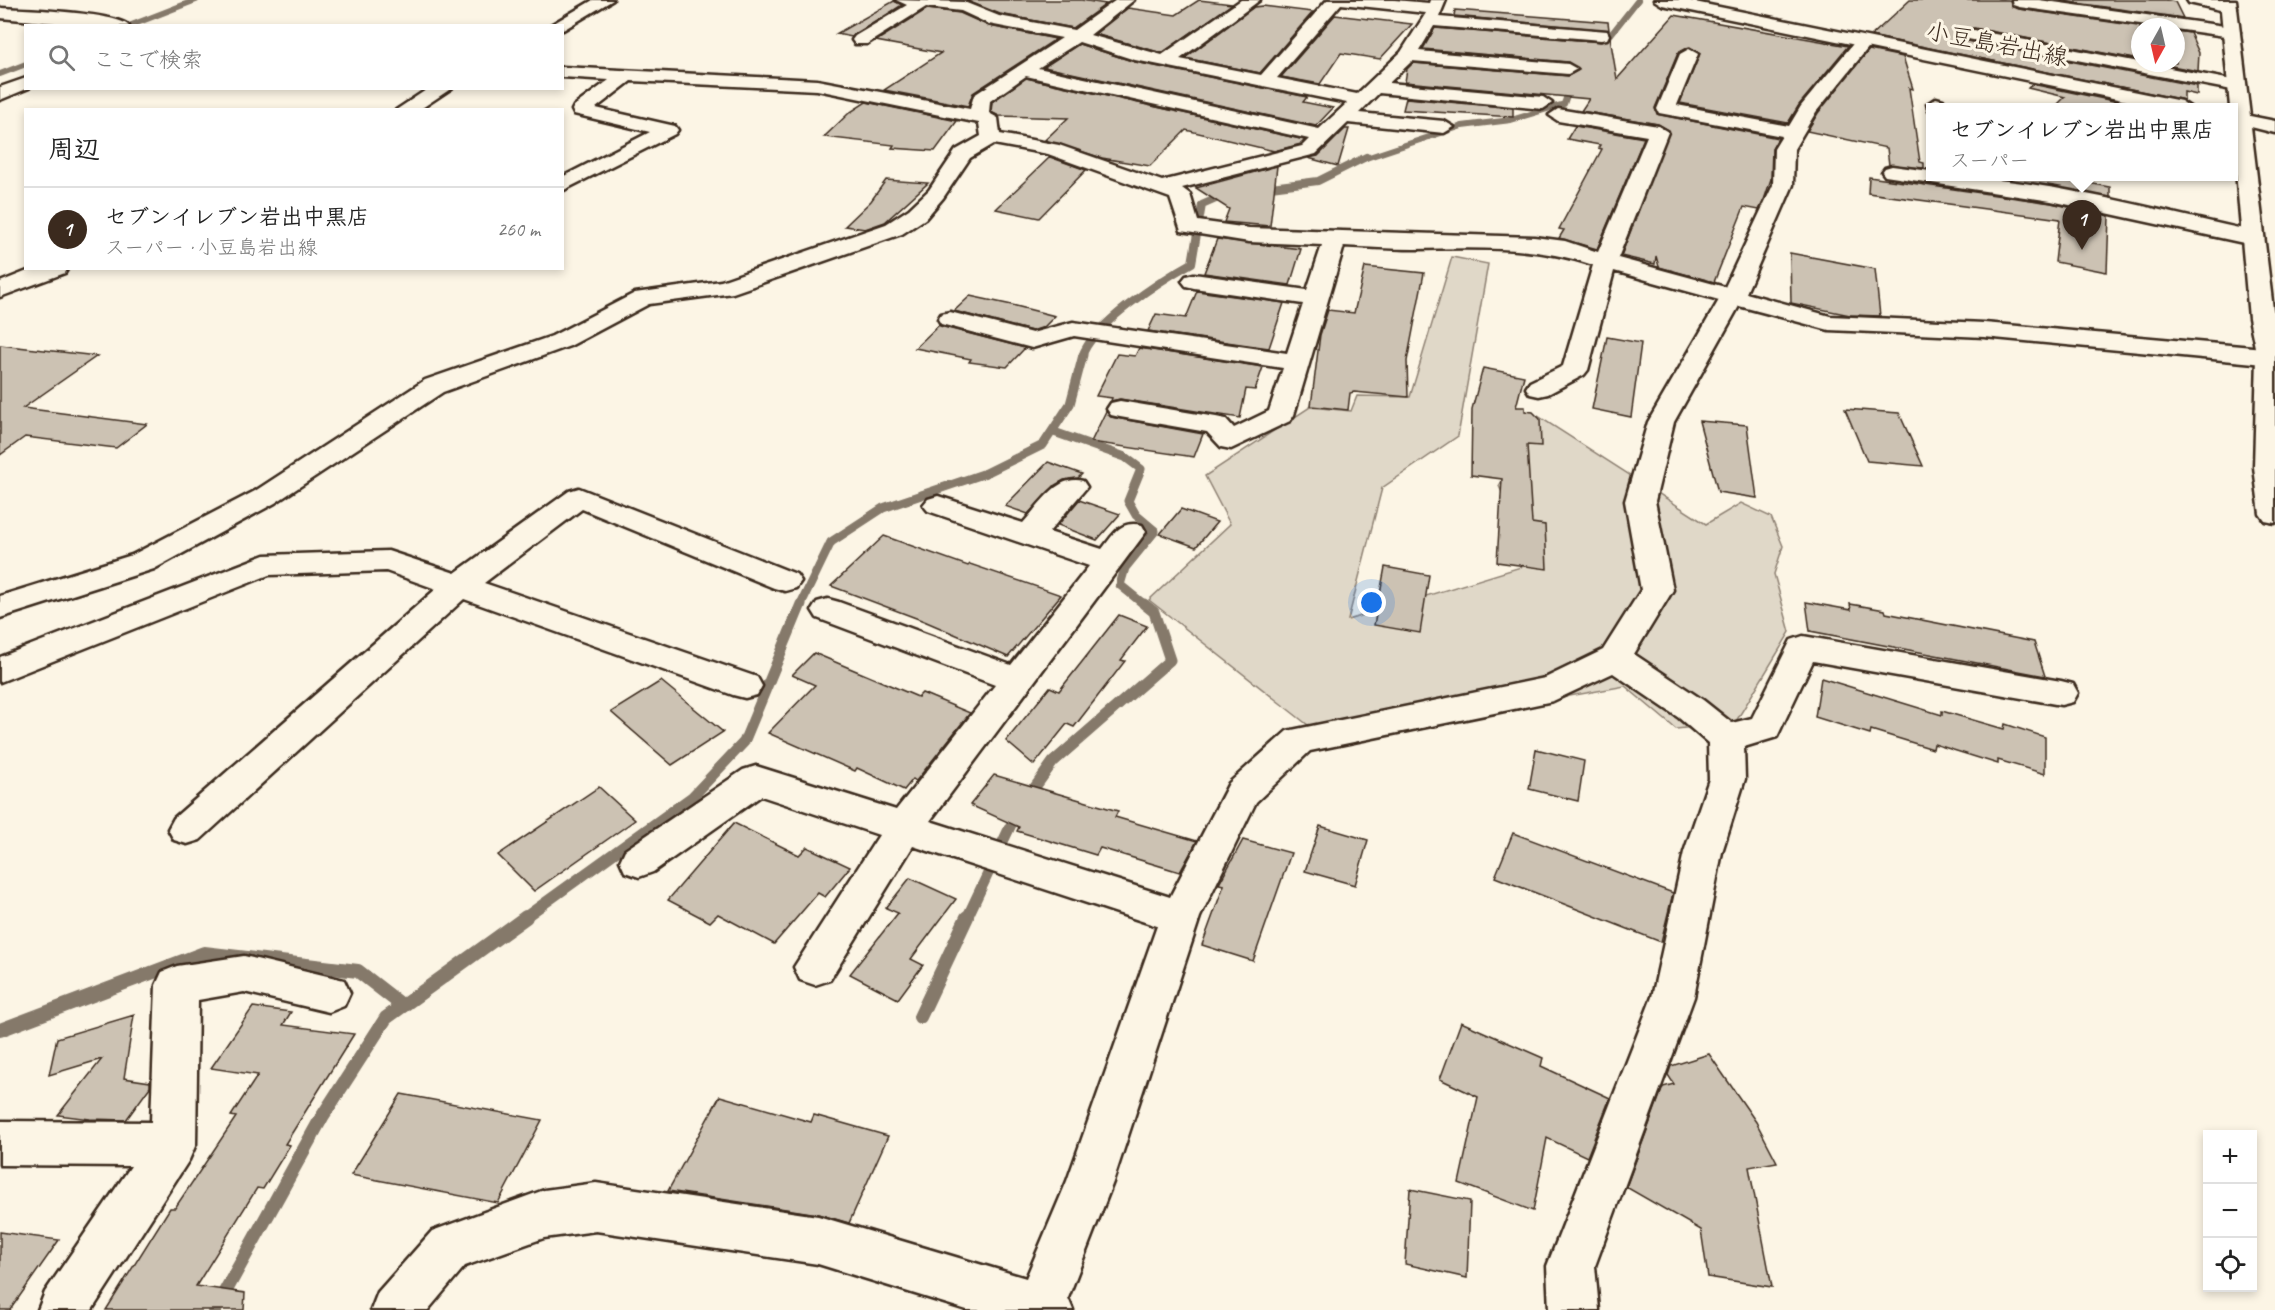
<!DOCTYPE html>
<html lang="ja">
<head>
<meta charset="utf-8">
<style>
	:root { --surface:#fff; --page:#f2f2f2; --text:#222; --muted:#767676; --line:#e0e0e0; --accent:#3b2a1e }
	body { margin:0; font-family:Caveat,"Klee One",sans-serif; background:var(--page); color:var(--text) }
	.controls { position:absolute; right:18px; bottom:18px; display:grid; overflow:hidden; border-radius:0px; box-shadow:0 3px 9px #0003 }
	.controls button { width:54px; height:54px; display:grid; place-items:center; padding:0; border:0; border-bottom:2px solid var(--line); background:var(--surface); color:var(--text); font:30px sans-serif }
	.compass { position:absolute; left:2131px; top:18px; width:54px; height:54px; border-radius:50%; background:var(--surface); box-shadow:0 3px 9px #0003; rotate:188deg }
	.you { position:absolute; left:1372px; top:603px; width:21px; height:21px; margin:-15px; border:4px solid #fff; border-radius:50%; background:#1a73e8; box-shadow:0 0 0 9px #1a73e833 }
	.badge { display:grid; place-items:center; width:39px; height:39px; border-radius:50%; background:var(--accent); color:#fff; font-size:20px; font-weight:700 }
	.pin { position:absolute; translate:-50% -50px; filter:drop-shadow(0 2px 3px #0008) }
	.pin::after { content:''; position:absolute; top:32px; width:21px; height:18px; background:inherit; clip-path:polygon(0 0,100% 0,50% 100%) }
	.popup { position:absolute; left:1926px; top:103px; width:312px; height:78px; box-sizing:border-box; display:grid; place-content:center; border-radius:0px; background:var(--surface); filter:drop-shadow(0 2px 4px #0005); font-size:20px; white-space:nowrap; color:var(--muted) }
	.popup b { font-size:22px; color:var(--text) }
	.popup::after { content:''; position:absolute; left:50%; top:100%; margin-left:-12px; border:12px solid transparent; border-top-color:var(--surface) }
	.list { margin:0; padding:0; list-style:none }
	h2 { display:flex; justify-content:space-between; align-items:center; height:78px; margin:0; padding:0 24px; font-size:26px }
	h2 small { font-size:20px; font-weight:400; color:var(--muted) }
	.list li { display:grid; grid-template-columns:39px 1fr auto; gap:18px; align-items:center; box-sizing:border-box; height:84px; padding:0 24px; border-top:2px solid var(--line) }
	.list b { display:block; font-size:22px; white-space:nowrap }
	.list p { margin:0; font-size:20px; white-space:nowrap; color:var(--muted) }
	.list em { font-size:20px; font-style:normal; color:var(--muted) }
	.icon { flex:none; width:33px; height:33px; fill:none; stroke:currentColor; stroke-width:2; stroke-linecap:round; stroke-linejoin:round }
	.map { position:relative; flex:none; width:2275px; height:1310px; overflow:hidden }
	.search { position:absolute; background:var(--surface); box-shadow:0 3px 9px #0003; left:24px; top:24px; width:540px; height:66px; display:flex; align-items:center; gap:15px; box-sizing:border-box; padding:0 21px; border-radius:0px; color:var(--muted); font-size:22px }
	.panel { position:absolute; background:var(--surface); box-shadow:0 3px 9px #0003; left:24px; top:108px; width:540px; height:162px; border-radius:0px }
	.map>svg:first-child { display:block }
	.green { fill:#e0d8c8; stroke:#8e8173; stroke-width:1.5 }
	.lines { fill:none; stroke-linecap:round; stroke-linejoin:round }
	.stream-far4 { stroke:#85796b; stroke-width:6 }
	.stream-far3 { stroke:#85796b; stroke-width:8 }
	.stream-far2 { stroke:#85796b; stroke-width:9 }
	.stream-far1 { stroke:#85796b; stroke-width:11 }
	.stream { stroke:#85796b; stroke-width:14 }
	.building { fill:#ccc2b3; stroke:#3b2a1e; stroke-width:1.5 }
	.street-casing { stroke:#3b2a1e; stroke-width:5 }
	.secondary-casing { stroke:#3b2a1e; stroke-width:5 }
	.street { fill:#fcf5e5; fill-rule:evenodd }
	.secondary { fill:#fcf5e5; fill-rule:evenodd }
	.labels { text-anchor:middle; stroke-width:6; stroke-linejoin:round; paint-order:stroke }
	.far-street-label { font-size:24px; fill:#3b2a1e; stroke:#fcf5e5 }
</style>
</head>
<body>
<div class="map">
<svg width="2275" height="1310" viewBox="0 0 2275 1310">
	<rect width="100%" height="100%" fill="#fcf5e5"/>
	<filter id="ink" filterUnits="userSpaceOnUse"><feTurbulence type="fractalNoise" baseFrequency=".0167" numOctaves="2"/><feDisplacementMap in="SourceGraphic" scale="12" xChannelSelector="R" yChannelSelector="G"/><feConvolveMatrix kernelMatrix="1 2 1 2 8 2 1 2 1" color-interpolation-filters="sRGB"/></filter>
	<g filter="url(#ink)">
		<!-- green -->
		<polygon class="green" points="1452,257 1488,264 1458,436 1382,488 1348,620 1534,563 1499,486 1538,416 1706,524 1741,503 1771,517 1783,546 1774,574 1790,632 1735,723 1676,729 1625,686 1327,740 1149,600 1230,524 1205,476 1310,407 1351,411 1357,396 1410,397"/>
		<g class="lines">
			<!-- stream-far4 -->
			<g class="stream-far4">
				<polyline points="129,26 196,0"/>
				<polyline points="1601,47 1638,0"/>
				<polyline points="0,74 26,64"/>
				<polyline points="1363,159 1462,126 1511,120 1564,104 1571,84"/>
			</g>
			<!-- stream-far3 -->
			<g class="stream-far3">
				<polyline points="1263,188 1318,181 1366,157"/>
				<path d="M1082,357C1091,325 1163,279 1192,263L1202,205L1227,194"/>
			</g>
			<!-- stream-far2 -->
			<g class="stream-far2">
				<polyline points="1054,432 1125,457 1141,469 1128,501 1136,515 1155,531 1125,568 1120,585 1146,606"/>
				<polyline points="800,606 831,542 883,508 986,473 1043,445 1070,404 1083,355"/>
			</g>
			<!-- stream-far1 -->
			<g class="stream-far1">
				<polyline points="1028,797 1053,762 1170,660 1154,612 1144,604"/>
				<polyline points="524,918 692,797 744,742 801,604"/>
				<polyline points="967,918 1017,812"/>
			</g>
			<!-- stream -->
			<g class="stream">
				<polyline points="920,1017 967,917"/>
				<polyline points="0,1030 204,953 358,971 403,1006"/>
				<polyline points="215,1310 322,1117 386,1018 526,917"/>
			</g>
		</g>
		<!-- building -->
		<g class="building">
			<polygon points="965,0 1081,0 1106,4 1073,28 1000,14"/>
			<polygon points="1199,0 1232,4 1162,53 1095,34 1128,8 1176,15"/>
			<polygon points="1910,0 2010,0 2012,7 2019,9 2145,27 2140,27 2140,60 1974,28 1966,30 1964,36 1968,41 2197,86 2197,95 2184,92 2184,100 1871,36"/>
			<polygon points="2055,0 2165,0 2175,2 2183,18"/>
			<polygon points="894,1 902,5 852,37 836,34"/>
			<polygon points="1263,6 1313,12 1260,73 1185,58 1254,7"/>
			<polygon points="927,9 960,13 989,26 1056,39 973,93 968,106 884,90 941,53 876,41"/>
			<polygon points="1455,10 1608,22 1609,30 1454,16"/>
			<polygon points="1335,15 1412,24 1380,59 1341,53 1320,84 1281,77"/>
			<polygon points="1674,15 1848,46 1799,105 1788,123 1680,103 1700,53 1690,47 1678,53 1655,108 1657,114 1778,138 1772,149 1771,179 1764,200 1759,210 1744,207 1714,282 1659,267 1656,256 1655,264 1621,256 1669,130 1658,124 1581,111 1589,99 1405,82 1407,69 1413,63 1568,76 1579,70 1568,62 1423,49 1435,28 1601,42 1610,37 1617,79"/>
			<polygon points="2176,31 2190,33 2199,53 2198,71 2156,63 2176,63"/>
			<polygon points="1079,44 1135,62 1307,97 1303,102 1333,108 1316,126 1044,67"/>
			<polygon points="1869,50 1903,57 1913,89 1909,88 1920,162 1924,163 1924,168 1889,165 1887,148 1807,131 1818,113"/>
			<polygon points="1026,78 1305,140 1301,144 1274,151 1186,130 1150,166 1102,158 1045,140 1068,118 999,116 991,112 992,102"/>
			<polygon points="2032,84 2147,108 2054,108 2065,97 2028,88"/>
			<polygon points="1406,98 1513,108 1513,117 1403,110"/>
			<polygon points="866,102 957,121 935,151 892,148 894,145 824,137 849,113"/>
			<polygon points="1575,126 1644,138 1597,249 1559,238 1564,230 1559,229 1602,149 1598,148 1600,145 1567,139"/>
			<polygon points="1345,129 1349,129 1338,166 1308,158 1318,156"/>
			<polygon points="1050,157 1086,170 1039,218 996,209"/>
			<polygon points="1277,166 1270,226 1224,222 1229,209 1196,188"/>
			<polygon points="1869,177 2051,203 2109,216 2107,272 2055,262 2060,219 1868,193"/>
			<polygon points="1984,177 2056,177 2110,187 2110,197"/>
			<polygon points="886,180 928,183 885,222 865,229 845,226 871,201"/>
			<polygon points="1217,239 1301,249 1290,285 1204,273"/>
			<polygon points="1790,253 1875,269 1880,316 1850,315 1791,303"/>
			<polygon points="1365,267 1424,273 1407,361 1408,397 1354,392 1350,393 1348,410 1311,406 1320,335 1328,310 1354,313"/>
			<polygon points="1197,291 1284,303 1269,348 1148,331 1156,314 1186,318"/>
			<polygon points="970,296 1012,305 1055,316 1044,327 1032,331 954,311"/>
			<polygon points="939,325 940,326 1025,348 1007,367 969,362 971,359 915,348"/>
			<polygon points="1607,337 1641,343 1631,417 1592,409"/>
			<polygon points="0,345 97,356 23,408 147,424 116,448 25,437 0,455"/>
			<polygon points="1139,348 1263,367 1255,390 1246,389 1240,418 1120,399 1111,401 1112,398 1096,396 1117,354 1135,356"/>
			<polygon points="1483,368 1524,376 1516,407 1525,407 1525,411 1533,412 1540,419 1541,446 1527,445 1532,523 1545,525 1547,569 1497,562 1502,479 1471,475 1472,409"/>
			<polygon points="1845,409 1899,413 1923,466 1867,461"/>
			<polygon points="1106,411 1111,417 1203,434 1194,457 1091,442"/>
			<polygon points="1699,421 1747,425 1757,498 1718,492"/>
			<polygon points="1048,462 1082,474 1078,478 1064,480 1055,485 1028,514 1005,506"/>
			<polygon points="1079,500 1120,514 1097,540 1058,525"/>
			<polygon points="1181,509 1217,522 1196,547 1160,534"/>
			<polygon points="884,536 968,566 970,564 1061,595 1008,657 924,621 831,586"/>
			<polygon points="1385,567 1429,575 1420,633 1374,625"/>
			<polygon points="1806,602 1851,610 1850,604 1885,610 1886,613 2034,642 2045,676 1810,631"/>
			<polygon points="1119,615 1147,626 1121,660 1125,661 1074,727 1067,724 1034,765 1006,741 1050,687 1059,691"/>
			<polygon points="814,653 918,697 922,693 970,713 916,781 913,779 904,790 857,768 855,771 768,733 815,685 792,675"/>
			<polygon points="1821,678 1942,715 1942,711 2004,729 2005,724 2045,737 2045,774 1998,760 1998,764 1934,744 1933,749 1871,730 1870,734 1815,717"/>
			<polygon points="661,681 723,732 672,765 611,712"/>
			<polygon points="1536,749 1584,761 1578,801 1529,789"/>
			<polygon points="994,775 1118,811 1115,817 1197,841 1180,872 1100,848 1096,855 1017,831 1019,827 970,805"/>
			<polygon points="599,787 635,820 534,891 498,855"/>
			<polygon points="734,823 799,855 807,847 850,867 825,897 818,893 774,944 718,914 710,922 668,900"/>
			<polygon points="1320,826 1368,840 1355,885 1305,871"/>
			<polygon points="1513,833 1673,893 1661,942 1495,877"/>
			<polygon points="1243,840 1291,853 1253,961 1202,945 1224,885 1219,884"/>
			<polygon points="910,878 956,899 911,959 923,965 898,999 850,974 898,913 886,908"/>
			<polygon points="253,1007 291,1012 283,1025 354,1034 285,1144 290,1145 263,1189 257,1188 196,1286 245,1293 244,1310 106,1310 170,1208 175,1208 236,1117 231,1116 258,1075 211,1068"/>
			<polygon points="134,1015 124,1078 150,1082 150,1087 126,1120 90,1119 58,1115 102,1059 49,1075 57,1038"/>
			<polygon points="1461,1022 1543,1058 1541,1066 1610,1098 1587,1157 1547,1138 1533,1211 1459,1183 1478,1097 1440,1079"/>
			<polygon points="1709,1054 1756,1122 1777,1162 1749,1167 1772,1287 1708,1277 1701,1230 1626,1187 1663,1087 1674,1084 1668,1075 1671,1066"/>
			<polygon points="401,1094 542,1120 498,1203 351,1175"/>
			<polygon points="720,1096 811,1122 814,1115 888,1136 849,1223 818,1214 668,1191"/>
			<polygon points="1410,1189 1470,1201 1467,1278 1405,1264"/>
			<polygon points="0,1232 59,1240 10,1310 0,1310"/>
		</g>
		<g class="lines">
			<defs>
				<g id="street">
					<polygon points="593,0 613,0 563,30 562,26 549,26"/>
					<path d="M896,0L964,2L999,16L1074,30L1116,0H1134L1090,35L1162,55L1241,0H1260L1180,59L1261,75L1327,0H1394L1429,3L1430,0H1446L1439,17L1607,31L1609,35L1607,39L1601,40L1434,26L1419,51L1568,64L1577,69L1568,74L1412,61L1389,83L1543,97L1552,103L1543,109L1379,93L1359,113L1444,121L1454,127L1444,133L1348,123L1316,154L1182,188L1190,194L1198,221L1249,228L1534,237L1565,241L1598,252L1647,136L1558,121L1549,115L1558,109L1658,126L1668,132L1618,258L1725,287L1773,185L1774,149L1782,136L1659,113L1657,109L1680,54L1689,49L1698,54L1677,105L1789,126L1801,106L1857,39H1869L1872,43L1816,112L1794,149L1793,185L1746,293L1830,316L1984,323L2275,349V365L1984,337L1829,330L1739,306L1674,422L1655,501L1673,590L1634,654L1703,700L1732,723L1752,718L1791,640L1803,636L2061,681L2073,684L2078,693L2073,702L2061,705L1813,661L1777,737L1744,747L1745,779L1722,852L1694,997L1595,1266L1599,1310H1549L1547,1266L1652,997L1684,852L1709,779L1708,743L1679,718L1613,673L1553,701L1310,751L1256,802L1200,917L1113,1182L1068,1298L1073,1310H967L818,1264L596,1231L544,1238L465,1266L428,1310H371L378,1292L432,1231L544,1190L596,1183L818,1216L1026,1278L1067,1181L1157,926L913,846L830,980L815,985L800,980L794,967L879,835L761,796L653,872L639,877L625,872L620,861L625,850L743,770L756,766L896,810L995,685L817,618L812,610L817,602L828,599L839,602L1011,665L1089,566L928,511L923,505L928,499L938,496L1023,523C1039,506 1057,474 1083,481L1087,487L1049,532L1102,549C1114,534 1120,520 1142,525L1146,532L930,821L1170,897L1229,783L1287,731L1545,678L1603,650L1641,590L1625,501L1648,422L1719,300L1614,271L1588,370L1584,375L1548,394L1539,396L1530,394L1526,388L1530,382L1563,366L1593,265C1534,245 1475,248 1414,249C1391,249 1367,247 1344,246L1294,415L1290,421L1231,449L1221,447L1207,432L1120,417L1111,415L1107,409L1111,403L1120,401L1216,417L1226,419L1234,428L1269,411L1283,368L1074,336L1032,348L941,324L938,319L941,314L950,312L1032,333L1073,322L1287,353L1303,304L1194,288L1186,286L1182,281L1186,276L1194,274L1307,290L1322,245L1249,242L1181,231L1170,198L1048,154L994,144L970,158L943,198L925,219L902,234L733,293L649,304L570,346L443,392L275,503L154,569L0,618V596L132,555L255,491L425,380L552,336L635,293L721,281L886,224L909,209L929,190L956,150L981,136L979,123L817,90L631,81L596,108L675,126L678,130L675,134L562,191V177L650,132L574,114L572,110L574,106L609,80L562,77V67L817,80L970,109L974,95L1062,38L989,24L961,11L926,7L867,44H855L852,40L855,36L907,5ZM1341,4L1426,13L1401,52L1357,94L1277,78ZM1079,42L1135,60L1347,103L1319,129L1038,68ZM1026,76L1309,139L1302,146L1162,181L1059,145L1000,134L998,118L989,113L990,101Z"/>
					<polygon points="2012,0 2039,0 2232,27 2240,32 2232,37 2019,7 2013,5"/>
					<polygon points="2187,0 2219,0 2235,4 2237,7 2229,12 2189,3"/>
					<path d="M0,8C22,9 117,12 129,26H89L0,18Z"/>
					<polygon points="1974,30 2237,81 2246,86 2237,91 1968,39 1966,35 1968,31"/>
					<polygon points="26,78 26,88 29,88 0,100 0,87"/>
					<polygon points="429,88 452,88 419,110 396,110"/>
					<polygon points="1936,98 1943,100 1945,107 1930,107 1929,111 1927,104"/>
					<path d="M1892,166L1930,171V176C2039,176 2148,209 2253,231L2261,233L2264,238L2261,243L2253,245L2051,201L1885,176L1882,172L1885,168Z"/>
					<polygon points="35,268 68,268 65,273 0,297 0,282"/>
					<polygon points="579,488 796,574 801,581 796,588 785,591 774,588 582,509 484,583 757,677 762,686 757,695 745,698 733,695 464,599 200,840 187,844 174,840 168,829 174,818 436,589 386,571 269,575 0,682 0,657 265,555 388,551 455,573 569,491"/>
					<polygon points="244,956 344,980 350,993 344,1006 329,1012 244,992 198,1000 196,1144 189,1160 92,1310 38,1310 45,1292 131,1166 0,1165 0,1121 151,1122 156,985 162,972 177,966"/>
				</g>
				<g id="secondary">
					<polygon points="1654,0 1685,0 2181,101 2190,107 2156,107 1662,5"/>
					<polygon points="2220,0 2236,0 2250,116 2275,121 2275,133 2251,127 2275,326 2275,523 2265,521 2260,514 2254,467 2257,357 2249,318 2234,149 2234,107 2230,107"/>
				</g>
			</defs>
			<!-- street casing -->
			<use href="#street" class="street-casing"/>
			<!-- secondary casing -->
			<use href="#secondary" class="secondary-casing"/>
			<!-- street -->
			<use href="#street" class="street"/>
			<!-- secondary -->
			<use href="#secondary" class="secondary"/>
		</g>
	</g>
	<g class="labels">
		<!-- far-street labels -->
		<g class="far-street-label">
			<text transform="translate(1997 44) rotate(11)" y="8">小豆島岩出線</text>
		</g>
	</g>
</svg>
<div class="controls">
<button>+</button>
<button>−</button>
<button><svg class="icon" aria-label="locate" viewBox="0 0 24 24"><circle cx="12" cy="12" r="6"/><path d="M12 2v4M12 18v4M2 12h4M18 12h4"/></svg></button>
</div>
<svg class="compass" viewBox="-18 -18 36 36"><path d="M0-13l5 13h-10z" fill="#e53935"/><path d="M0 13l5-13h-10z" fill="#767676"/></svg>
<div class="you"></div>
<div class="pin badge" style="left:2082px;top:250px">1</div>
<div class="popup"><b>セブンイレブン岩出中黒店</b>スーパー</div>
<div class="search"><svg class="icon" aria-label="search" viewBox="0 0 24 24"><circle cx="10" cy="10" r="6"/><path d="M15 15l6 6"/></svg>ここで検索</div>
<section class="panel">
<h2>周辺<small></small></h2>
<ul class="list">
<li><span class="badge">1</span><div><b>セブンイレブン岩出中黒店</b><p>スーパー · 小豆島岩出線</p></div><em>260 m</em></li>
</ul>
</section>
</div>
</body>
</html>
